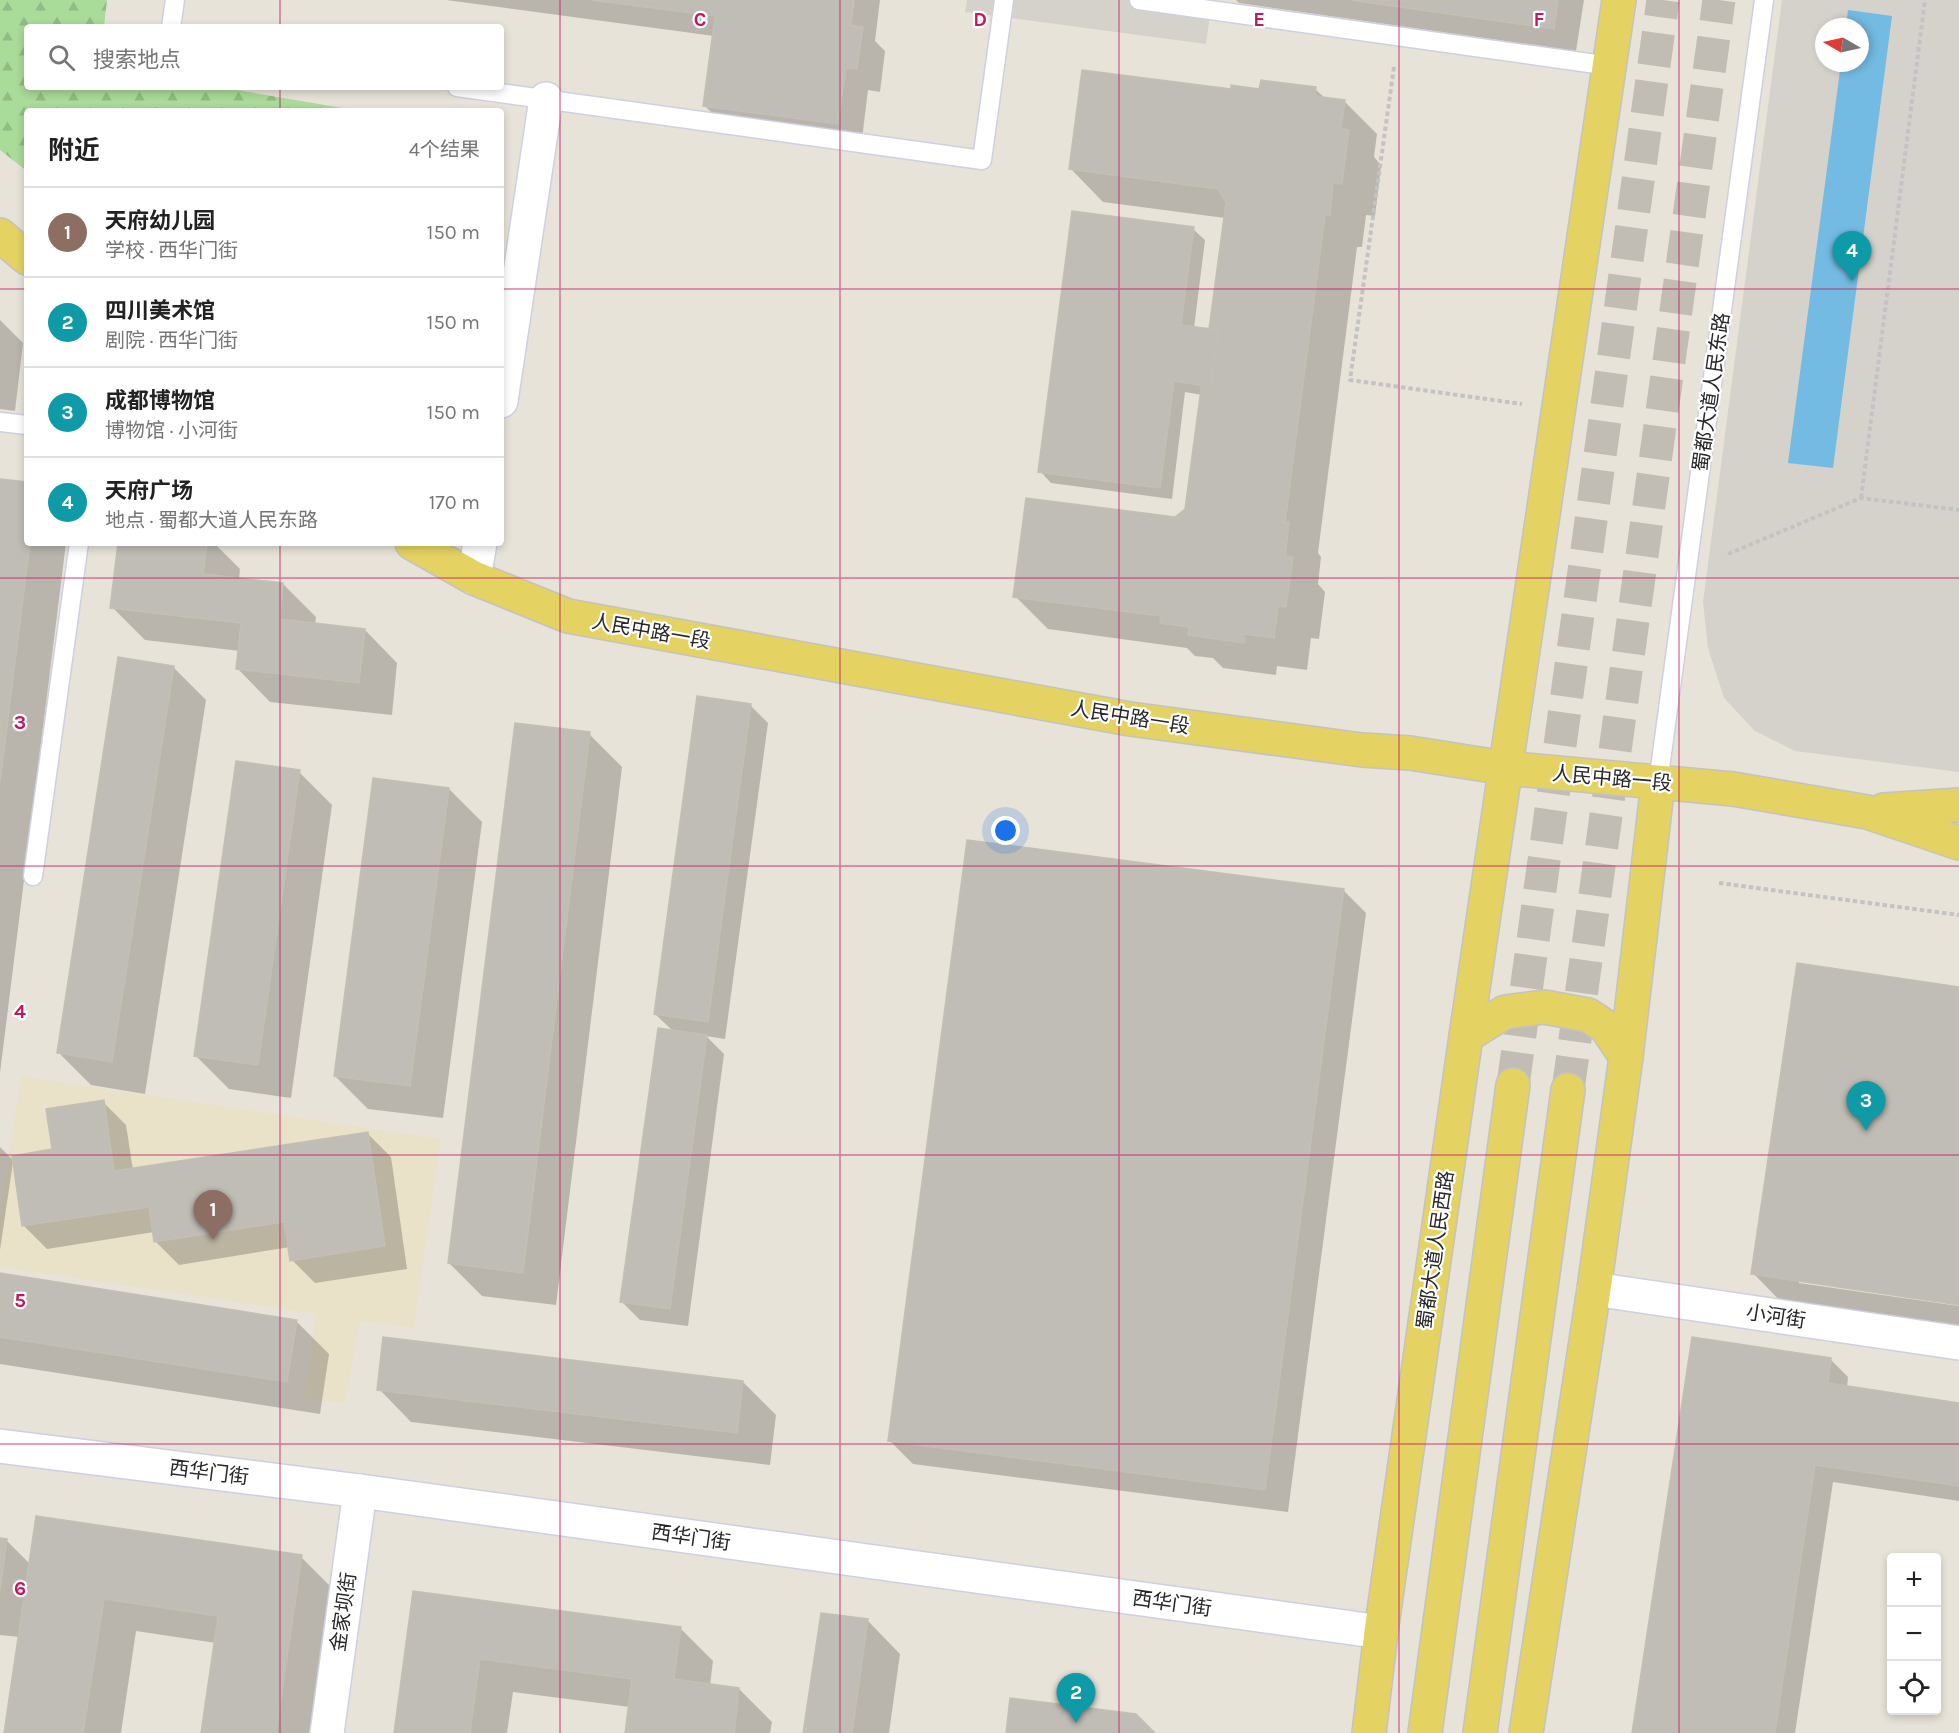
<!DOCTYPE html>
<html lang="zh">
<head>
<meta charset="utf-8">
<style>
	:root { --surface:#fff; --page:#f2f2f2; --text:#222; --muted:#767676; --line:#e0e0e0; --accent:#db2777 }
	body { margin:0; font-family:Karla,"Noto Sans SC",sans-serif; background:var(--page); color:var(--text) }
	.controls { position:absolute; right:18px; bottom:18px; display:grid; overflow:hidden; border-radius:6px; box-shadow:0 3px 9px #0003 }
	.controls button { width:54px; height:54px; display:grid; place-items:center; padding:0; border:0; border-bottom:2px solid var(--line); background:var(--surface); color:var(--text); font:30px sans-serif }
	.compass { position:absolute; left:1815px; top:18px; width:54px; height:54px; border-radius:50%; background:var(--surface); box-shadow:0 3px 9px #0003; rotate:279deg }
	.you { position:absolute; left:1006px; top:831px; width:21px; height:21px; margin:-15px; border:4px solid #fff; border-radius:50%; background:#1a73e8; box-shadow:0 0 0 9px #1a73e833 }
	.badge { display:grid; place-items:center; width:39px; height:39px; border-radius:50%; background:var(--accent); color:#fff; font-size:20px; font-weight:700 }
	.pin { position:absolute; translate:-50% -50px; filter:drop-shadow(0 2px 3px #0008) }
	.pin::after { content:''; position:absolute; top:32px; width:21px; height:18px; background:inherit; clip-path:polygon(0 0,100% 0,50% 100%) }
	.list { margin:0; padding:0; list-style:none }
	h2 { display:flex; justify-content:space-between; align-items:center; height:78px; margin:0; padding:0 24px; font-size:26px }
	h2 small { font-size:20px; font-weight:400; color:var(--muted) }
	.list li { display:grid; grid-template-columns:39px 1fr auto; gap:18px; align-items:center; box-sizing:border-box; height:90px; padding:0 24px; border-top:2px solid var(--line) }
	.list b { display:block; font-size:22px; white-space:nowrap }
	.list p { margin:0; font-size:20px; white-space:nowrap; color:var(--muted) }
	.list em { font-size:20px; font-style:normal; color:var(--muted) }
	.icon { flex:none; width:33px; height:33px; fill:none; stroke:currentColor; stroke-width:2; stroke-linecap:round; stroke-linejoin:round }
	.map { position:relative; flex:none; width:1959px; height:1733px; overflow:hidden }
	.search { position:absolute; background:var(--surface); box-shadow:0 3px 9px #0003; left:24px; top:24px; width:480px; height:66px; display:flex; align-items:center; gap:15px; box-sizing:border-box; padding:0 21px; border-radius:6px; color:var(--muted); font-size:22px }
	.panel { position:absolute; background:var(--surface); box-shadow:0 3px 9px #0003; left:24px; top:108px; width:480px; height:438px; border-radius:6px }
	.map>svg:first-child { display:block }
	.education { fill:#e9e2c9 }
	.forest { fill:url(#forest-firs) }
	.plaza { fill:#d5d2cb; fill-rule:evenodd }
	.water { fill:#73bbe3 }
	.shadow { fill:#0003 }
	.building { fill:#c0bdb6; stroke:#c3bfb3; stroke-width:1.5 }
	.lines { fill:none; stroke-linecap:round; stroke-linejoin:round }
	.primary-tunnel { stroke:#c1bdb5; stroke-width:33; stroke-dasharray:33 16; stroke-linecap:butt }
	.lane-casing { stroke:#ced0df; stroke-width:21 }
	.street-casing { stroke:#ced0df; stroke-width:36 }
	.primary-casing { stroke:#c3c3c3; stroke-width:36 }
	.path { stroke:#c3c3c3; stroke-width:4; stroke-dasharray:4.5 3; stroke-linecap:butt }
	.lane { stroke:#fff; stroke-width:18 }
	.street { stroke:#fff; stroke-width:33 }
	.primary { stroke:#e4d262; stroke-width:33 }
	.grid { fill:none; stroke:#c2185b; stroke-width:1.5; stroke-opacity:0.55 }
	.labels { text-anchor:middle; stroke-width:4.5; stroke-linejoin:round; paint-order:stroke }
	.street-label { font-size:20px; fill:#272727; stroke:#fff }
	.grid-label { font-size:20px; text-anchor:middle; font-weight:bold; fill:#c2185b; stroke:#fff; stroke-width:4.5; stroke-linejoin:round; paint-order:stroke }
</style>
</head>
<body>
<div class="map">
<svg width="1959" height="1733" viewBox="0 0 1959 1733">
	<defs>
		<pattern id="forest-firs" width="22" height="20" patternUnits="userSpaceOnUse" patternTransform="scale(1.5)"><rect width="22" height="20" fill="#a9db99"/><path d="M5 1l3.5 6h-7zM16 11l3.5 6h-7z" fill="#91bc84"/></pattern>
	</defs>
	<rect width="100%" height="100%" fill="#e8e3d9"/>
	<!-- education -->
	<polygon class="education" points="21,1076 441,1139 414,1328 360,1321 345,1403 304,1398 316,1314 0,1267 0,1214"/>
	<!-- forest -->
	<polygon class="forest" points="0,0 107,0 104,27 27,27 27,87 219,87 360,111 27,111 27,171 0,150"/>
	<!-- plaza -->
	<g class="plaza">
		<polygon points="967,0 1212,0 1206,44 965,12"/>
		<path d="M1782,0H1959V772L1795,751L1755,731L1724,698L1708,648L1703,602ZM1824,27H1860V63H1824Z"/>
	</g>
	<!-- water -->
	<polygon class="water" points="1848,10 1892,16 1833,468 1788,463 1841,63 1860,63 1860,27 1846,27"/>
	<!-- shadow -->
	<g class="shadow">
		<polygon points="446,0 880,0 875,41 885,51 880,92 868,90 861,147 728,129 705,106 714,36"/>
		<polygon points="1236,0 1584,0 1576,51 1239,3"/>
		<polygon points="1315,89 1326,99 1344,101 1377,134 1374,157 1381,165 1375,216 1366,215 1362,247 1357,247 1318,553 1321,557 1318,584 1325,592 1319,639 1311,638 1307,670 1277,666 1276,675 1223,668 1213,658 1195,656 1187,648 1048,629 1015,596 1175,519 1187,510 1202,395 1185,392 1172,499 1051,483 1040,471 1193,229 1205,240 1194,328 1210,330 1225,218 1103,202 1071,169 1232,91"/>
		<polygon points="0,320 23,343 15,411 0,409"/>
		<polygon points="0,480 27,483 27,543 66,543 0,1073"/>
		<polygon points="119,543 214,543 240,569 239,579 283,584 316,617 315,624 365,630 397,663 392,715 270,702 238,669 240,651 145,640 112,607"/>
		<polygon points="173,667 206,700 145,1094 91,1085 58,1052"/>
		<polygon points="750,705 768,723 725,1039 706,1036 724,1054 688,1326 640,1320 622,1302 674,1032 655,1014"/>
		<polygon points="589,734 622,767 556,1305 482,1296 449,1263"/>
		<polygon points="299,772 332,805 291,1098 229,1089 196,1056"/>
		<polygon points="449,789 482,822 443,1118 368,1109 335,1076"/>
		<polygon points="1343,890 1366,913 1288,1512 913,1464 890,1441"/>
		<polygon points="1959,989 1959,1303 1799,1280 1799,1283 1959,1306 1959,1341 1796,1317 1753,1273"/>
		<polygon points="103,1102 126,1125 133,1170 367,1133 391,1157 407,1269 315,1283 292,1260 290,1247 179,1265 155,1241 154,1232 47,1249 24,1226 13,1162 0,1250 0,1147 14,1161 54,1151"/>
		<polygon points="0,1274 296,1321 329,1354 320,1414 0,1364"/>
		<polygon points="1830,1359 1848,1377 1847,1388 1959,1405 1959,1501 1833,1482 1795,1733 1634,1733"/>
		<polygon points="743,1382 776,1415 770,1465 411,1422 379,1389"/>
		<polygon points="0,1540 6,1540 31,1565 301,1557 334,1590 313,1733 202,1733 216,1643 136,1631 121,1733 6,1733 20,1637 0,1635"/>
		<polygon points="414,1593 680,1628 713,1661 710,1685 739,1689 772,1722 770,1733 627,1733 630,1707 513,1692 507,1733 395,1733"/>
		<polygon points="868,1621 900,1654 889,1733 804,1733"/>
	</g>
	<!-- building -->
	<g class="building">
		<polygon points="591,0 854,0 851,25 863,27 857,69 846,68 838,124 703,106 715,16"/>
		<polygon points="1351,0 1558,0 1554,29"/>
		<polygon points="1082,70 1231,89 1231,85 1259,89 1261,80 1316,87 1315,96 1345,100 1341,129 1349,130 1342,184 1333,183 1330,215 1325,215 1285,522 1289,522 1285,556 1293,557 1286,607 1278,606 1274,638 1244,634 1244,643 1188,635 1189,627 1160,623 1161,616 1013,597 1026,498 1175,517 1185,509 1226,202 1218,189 1069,169"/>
		<polygon points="1072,211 1194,227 1181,325 1218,330 1211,387 1174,381 1160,488 1038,472"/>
		<polygon points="0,479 27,482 27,543 30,543 0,782"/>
		<polygon points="118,543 207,543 203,574 283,583 280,619 365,629 359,683 236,669 241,623 110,608"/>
		<polygon points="118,657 174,666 112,1062 57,1053"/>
		<polygon points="697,696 751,704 708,1022 654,1014"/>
		<polygon points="515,723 590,732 523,1273 448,1263"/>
		<polygon points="236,761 300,770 258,1065 194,1056"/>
		<polygon points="373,778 449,788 410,1086 334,1076"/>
		<polygon points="967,840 1344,889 1265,1490 888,1441"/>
		<polygon points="1797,963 1959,987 1959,1305 1751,1274"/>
		<polygon points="658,1028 707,1035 670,1309 620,1302"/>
		<polygon points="104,1100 114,1171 368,1132 385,1246 290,1261 284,1222 154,1242 149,1207 22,1226 12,1156 52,1149 46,1109"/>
		<polygon points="0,1273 297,1320 287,1382 0,1337"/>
		<polygon points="383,1337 743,1381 737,1433 377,1390"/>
		<polygon points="1692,1337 1831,1358 1828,1383 1959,1403 1959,1486 1815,1465 1775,1733 1632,1733"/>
		<polygon points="36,1516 302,1555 276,1733 201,1733 218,1616 104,1599 83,1733 4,1733"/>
		<polygon points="0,1538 7,1539 0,1591"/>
		<polygon points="413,1591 681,1627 674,1679 739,1688 734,1733 625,1733 632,1679 480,1659 470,1733 394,1733"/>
		<polygon points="821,1613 868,1619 852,1733 803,1733"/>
		<polygon points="1010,1698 1136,1714 1155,1733 1006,1733"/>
	</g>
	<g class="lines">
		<!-- primary-tunnel -->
		<g class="primary-tunnel">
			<polyline points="1513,1085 1663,0"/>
			<polyline points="1568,1090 1719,0"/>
		</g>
		<defs>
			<g id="lane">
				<polyline points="1139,0 1610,66"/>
				<polyline points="171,27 175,0"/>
				<polyline points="457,87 982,160 1004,0"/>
				<polyline points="0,422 27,425"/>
				<polyline points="1658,783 1764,0"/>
				<polyline points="33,876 79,543"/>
			</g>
			<g id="street">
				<polyline points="501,401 546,99"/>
				<polyline points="474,578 480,543"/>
				<polyline points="1594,1289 1959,1343"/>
				<polyline points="0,1446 360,1491 1381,1632"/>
				<polyline points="327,1733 360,1491"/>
			</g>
			<g id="primary">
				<polyline points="0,235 27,258"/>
				<polyline points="412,543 474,578 568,616 1130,719 1362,750 1410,753 1505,768 1733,789 1867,812 1959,843"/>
				<polyline points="1884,810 1959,805"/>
				<polyline points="1466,1036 1505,1012 1544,1007 1588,1015 1606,1027 1626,1057"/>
				<polyline points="1369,1733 1381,1632 1466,1036 1619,0"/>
				<polyline points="1425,1733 1513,1085"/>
				<polyline points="1480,1733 1568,1090"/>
				<polyline points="1526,1733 1594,1289 1626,1057 1658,783"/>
			</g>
		</defs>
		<!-- lane casing -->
		<use href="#lane" class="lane-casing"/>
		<!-- street casing -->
		<use href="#street" class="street-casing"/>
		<!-- primary casing -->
		<use href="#primary" class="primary-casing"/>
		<!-- path -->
		<g class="path">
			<polyline points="1394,67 1350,380 1522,404"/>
			<polyline points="1861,498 1925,0"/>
			<polyline points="1728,554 1861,498 1959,510"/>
			<polyline points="1719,883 1959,915"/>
		</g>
		<!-- lane -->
		<use href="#lane" class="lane"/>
		<!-- street -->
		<use href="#street" class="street"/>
		<!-- primary -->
		<use href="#primary" class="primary"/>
	</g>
	<!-- grid -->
	<path class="grid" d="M280,0V27M560,0V1733M840,0V1733M1119,0V1733M1399,0V1733M1679,0V1733M280,87V111M0,289H27M501,289H1959M280,543V1733M0,578H1959M0,866H1959M0,1155H1959M0,1444H1959"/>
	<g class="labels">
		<!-- street labels -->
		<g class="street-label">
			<text transform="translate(1711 392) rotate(-82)" y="7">蜀都大道人民东路</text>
			<text transform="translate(651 631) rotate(10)" y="7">人民中路一段</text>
			<text transform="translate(1130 717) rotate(9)" y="7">人民中路一段</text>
			<text transform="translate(1612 778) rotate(5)" y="7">人民中路一段</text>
			<text transform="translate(1435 1250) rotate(-82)" y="7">蜀都大道人民西路</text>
			<text transform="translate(1776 1316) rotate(9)" y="7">小河街</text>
			<text transform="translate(209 1472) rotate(7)" y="7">西华门街</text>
			<text transform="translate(691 1537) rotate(8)" y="7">西华门街</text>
			<text transform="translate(1172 1603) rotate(8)" y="7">西华门街</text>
			<text transform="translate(343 1612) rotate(-82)" y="7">金家坝街</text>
		</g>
	</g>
	<g class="grid-label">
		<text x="700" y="26">C</text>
		<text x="980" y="26">D</text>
		<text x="1259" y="26">E</text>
		<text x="1539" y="26">F</text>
		<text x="20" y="729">3</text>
		<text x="20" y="1018">4</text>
		<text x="20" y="1307">5</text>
		<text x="20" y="1595">6</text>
	</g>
</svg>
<div class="controls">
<button>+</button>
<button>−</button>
<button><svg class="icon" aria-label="locate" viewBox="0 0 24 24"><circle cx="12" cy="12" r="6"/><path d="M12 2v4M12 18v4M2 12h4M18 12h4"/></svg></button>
</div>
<svg class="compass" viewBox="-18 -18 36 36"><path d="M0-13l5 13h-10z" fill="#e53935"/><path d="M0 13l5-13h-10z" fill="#767676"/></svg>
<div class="you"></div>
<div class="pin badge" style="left:213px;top:1240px;background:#8d6e63">1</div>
<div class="pin badge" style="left:1076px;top:1723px;background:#0f9aa8">2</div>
<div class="pin badge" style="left:1866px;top:1131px;background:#0f9aa8">3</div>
<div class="pin badge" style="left:1852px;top:281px;background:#0f9aa8">4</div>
<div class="search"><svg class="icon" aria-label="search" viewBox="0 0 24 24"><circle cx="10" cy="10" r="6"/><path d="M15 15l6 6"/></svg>搜索地点</div>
<section class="panel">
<h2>附近<small>4个结果</small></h2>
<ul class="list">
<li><span class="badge" style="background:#8d6e63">1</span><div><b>天府幼儿园</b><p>学校 · 西华门街</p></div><em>150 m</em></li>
<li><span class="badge" style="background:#0f9aa8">2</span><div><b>四川美术馆</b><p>剧院 · 西华门街</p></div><em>150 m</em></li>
<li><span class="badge" style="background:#0f9aa8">3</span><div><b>成都博物馆</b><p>博物馆 · 小河街</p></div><em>150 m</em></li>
<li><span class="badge" style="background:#0f9aa8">4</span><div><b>天府广场</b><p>地点 · 蜀都大道人民东路</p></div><em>170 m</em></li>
</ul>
</section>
</div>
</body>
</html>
